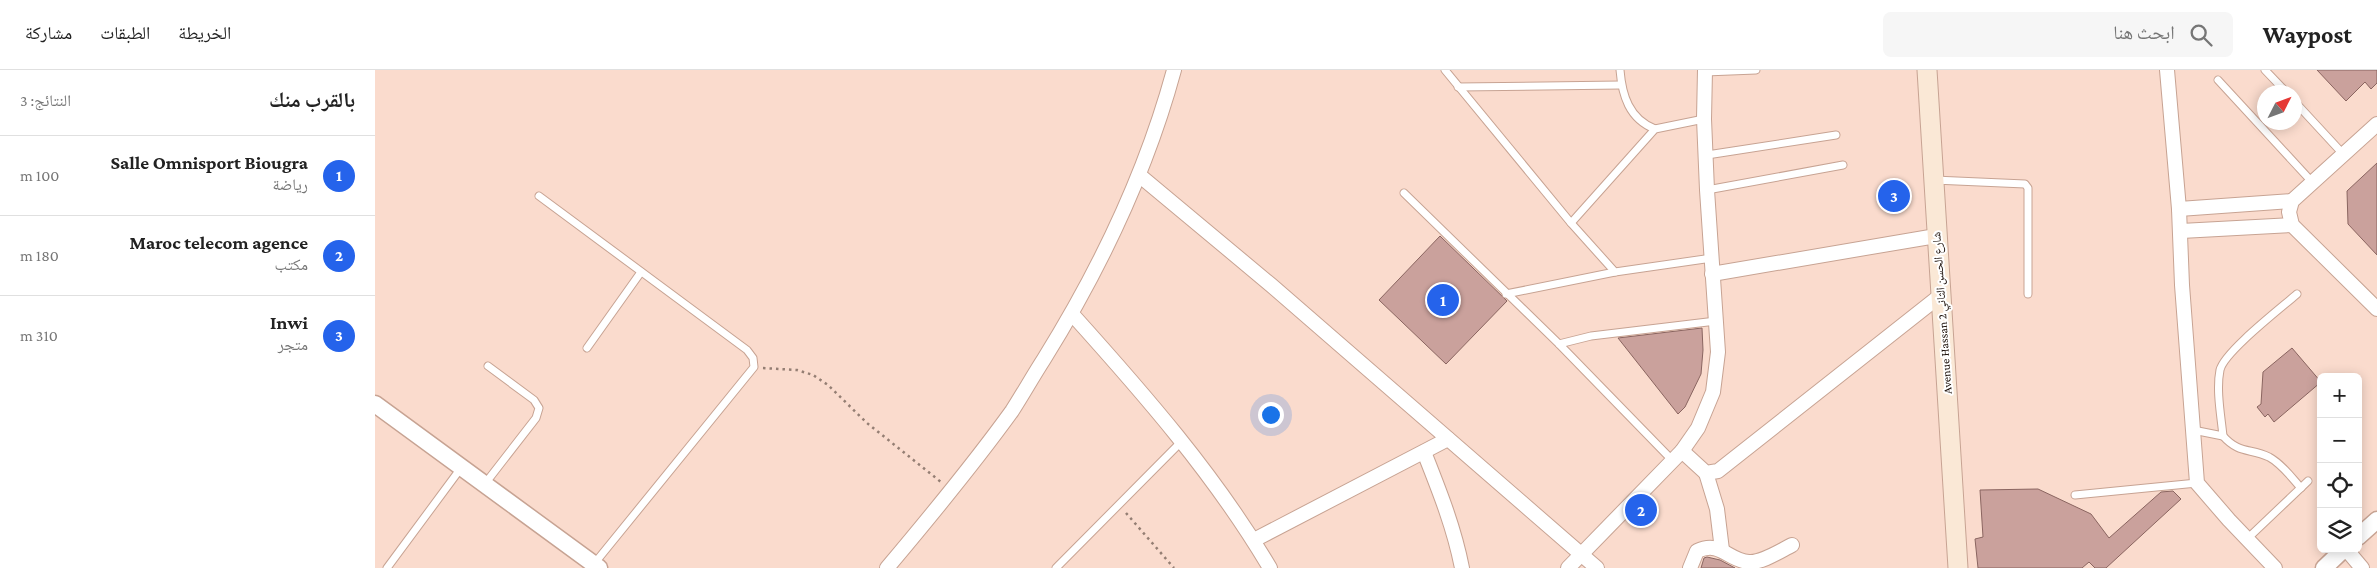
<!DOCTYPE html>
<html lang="ar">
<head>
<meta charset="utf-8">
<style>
	:root { --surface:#fff; --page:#f6f6f6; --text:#222; --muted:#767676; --line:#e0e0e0; --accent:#2563eb }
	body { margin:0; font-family:"Crimson Pro","Noto Naskh Arabic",serif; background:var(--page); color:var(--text); direction:rtl }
	.controls { position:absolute; right:15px; bottom:15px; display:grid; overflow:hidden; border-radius:8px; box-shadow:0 2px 12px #0003 }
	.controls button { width:45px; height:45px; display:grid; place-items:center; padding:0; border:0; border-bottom:1px solid var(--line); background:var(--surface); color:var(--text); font:25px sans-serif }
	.compass { position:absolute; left:1882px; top:15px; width:45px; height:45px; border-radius:50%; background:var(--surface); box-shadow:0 2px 12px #0003; rotate:48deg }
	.you { position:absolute; left:895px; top:344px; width:18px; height:18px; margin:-12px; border:4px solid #fff; border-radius:50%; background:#1a73e8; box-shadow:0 0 0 8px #1a73e833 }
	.badge { display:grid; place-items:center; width:32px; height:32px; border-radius:50%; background:var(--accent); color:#fff; font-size:16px; font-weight:700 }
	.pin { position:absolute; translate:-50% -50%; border:2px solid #fff; box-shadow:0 1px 5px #0006 }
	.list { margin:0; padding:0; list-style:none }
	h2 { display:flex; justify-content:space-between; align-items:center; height:65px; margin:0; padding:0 20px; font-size:21px }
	h2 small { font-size:16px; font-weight:400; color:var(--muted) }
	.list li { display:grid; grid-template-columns:32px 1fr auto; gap:15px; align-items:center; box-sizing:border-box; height:80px; padding:0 20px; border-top:1px solid var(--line) }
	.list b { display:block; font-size:19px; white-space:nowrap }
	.list p { margin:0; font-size:16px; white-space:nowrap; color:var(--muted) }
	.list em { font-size:16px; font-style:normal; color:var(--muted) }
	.icon { flex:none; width:28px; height:28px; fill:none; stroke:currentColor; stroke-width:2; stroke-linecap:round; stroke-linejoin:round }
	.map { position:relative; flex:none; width:2002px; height:498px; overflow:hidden; direction:ltr }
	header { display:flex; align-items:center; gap:30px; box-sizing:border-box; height:70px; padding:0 25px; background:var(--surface); border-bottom:1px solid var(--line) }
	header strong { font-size:24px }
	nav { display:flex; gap:28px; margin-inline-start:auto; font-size:18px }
	.search { width:350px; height:45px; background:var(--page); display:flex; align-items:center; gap:12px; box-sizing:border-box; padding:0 18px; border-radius:8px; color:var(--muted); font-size:19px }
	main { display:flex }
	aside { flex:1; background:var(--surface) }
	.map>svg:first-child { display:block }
	.building { fill:#caa19c; stroke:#8a6560 }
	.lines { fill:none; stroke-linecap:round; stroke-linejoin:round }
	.service-casing { stroke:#c7a393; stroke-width:9 }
	.minor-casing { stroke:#c7a393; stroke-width:16 }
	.tertiary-casing { stroke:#c7a393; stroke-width:19 }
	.secondary-casing { stroke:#c7a393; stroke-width:21 }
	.path { stroke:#947e73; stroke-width:2.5; stroke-dasharray:2.5 4; stroke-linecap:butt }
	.service { stroke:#fff; stroke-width:7 }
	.minor { stroke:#fff; stroke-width:14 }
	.tertiary { stroke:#fff; stroke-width:16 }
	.secondary { stroke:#fae8d6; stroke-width:19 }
	.labels { text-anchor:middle; stroke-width:4; stroke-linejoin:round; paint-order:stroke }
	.street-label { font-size:12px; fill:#1f130d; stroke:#fff }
</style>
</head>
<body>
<header>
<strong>Waypost</strong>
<div class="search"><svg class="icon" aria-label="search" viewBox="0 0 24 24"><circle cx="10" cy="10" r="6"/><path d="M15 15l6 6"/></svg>ابحث هنا</div>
<nav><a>الخريطة</a><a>الطبقات</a><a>مشاركة</a></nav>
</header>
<main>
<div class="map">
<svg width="2002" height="498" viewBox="0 0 2002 498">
	<rect width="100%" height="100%" fill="#fadbcd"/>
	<!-- building -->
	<g class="building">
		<polygon points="1942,0 2002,0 2002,13 1996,19 1990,12 1971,31"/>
		<polygon points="2002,93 2002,185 1973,154 1972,121"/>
		<polygon points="1065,166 1132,231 1071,294 1004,230"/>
		<polygon points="1327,258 1328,280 1326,304 1310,337 1303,344 1243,268"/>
		<polygon points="1917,278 1946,312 1899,352 1893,344 1890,347 1882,337 1886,334 1888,302"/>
		<polygon points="1663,419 1716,444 1734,468 1786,422 1798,421 1806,429 1731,498 1720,498 1714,492 1707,498 1603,498 1600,469 1608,467 1605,420"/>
		<polygon points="1332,487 1345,490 1360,498 1326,498 1329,488"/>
	</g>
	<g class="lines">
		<defs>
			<g id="service">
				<polyline points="1070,0 1196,153 1280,59 1329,49"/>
				<path d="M1245,0C1247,25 1254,49 1280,59"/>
				<polyline points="1890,0 1911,22"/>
				<polyline points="1330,2 1381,0"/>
				<polyline points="1843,10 1938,113"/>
				<polyline points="1083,17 1246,15"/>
				<polyline points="1920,32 1969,85"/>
				<polyline points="1332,85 1461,65"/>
				<polyline points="1559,110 1650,114 1653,118 1653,224"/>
				<polyline points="1332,120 1468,95"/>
				<polyline points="1029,123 1184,274 1298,391"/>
				<polyline points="164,126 372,280 378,288 379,297 219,494"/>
				<polyline points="1196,153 1240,202 1337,188"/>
				<polyline points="1131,224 1240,202"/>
				<polyline points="1184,274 1216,266 1341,251"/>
				<polyline points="212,278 266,202"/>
				<path d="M1818,360L1848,366C1846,346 1841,320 1845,300C1849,282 1906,238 1922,224"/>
				<path d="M1848,366C1864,384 1875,378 1894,387C1907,394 1917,408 1926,418"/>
				<polyline points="109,415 161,348 164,338 159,330 113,296"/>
				<polyline points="1700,425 1822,413"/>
				<polyline points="1872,469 1933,411"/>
				<polyline points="12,498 86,398"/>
				<polyline points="681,498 806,372"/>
			</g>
			<g id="minor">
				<polyline points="1792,0 1804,139 1807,215 1822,413 1854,450 1900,498"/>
				<polyline points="2002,54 1917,131 1914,142 1917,155 2002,239"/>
				<polyline points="764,105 896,215 1222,498"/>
				<polyline points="1804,139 1917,131"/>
				<polyline points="1806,161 1917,155"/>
				<polyline points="1337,204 1561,166"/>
				<path d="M697,244C769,324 840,405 895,498"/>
				<polyline points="1307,381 1331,403 1343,401 1566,225"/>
				<path d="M1049,382C1064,420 1079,457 1087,498"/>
				<polyline points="1331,403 1342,439 1347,480"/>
				<polyline points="879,470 1073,369"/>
				<polyline points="1971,479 1987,498"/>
				<path d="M512,498C555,447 598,395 637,341C648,324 658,306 669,289C725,199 771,103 799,0"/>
				<polyline points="1193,498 1307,381 1323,358 1338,322 1343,282 1332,120 1329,49 1330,0"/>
				<path d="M1315,498L1322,481C1346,470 1353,491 1374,492C1387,493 1405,481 1417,475"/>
			</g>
			<g id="tertiary">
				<polyline points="0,334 224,498"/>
				<polyline points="1983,467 2002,450"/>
				<polyline points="1949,498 1969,479"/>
			</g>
			<polyline id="secondary" points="1552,0 1583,498"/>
		</defs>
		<!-- service casing -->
		<use href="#service" class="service-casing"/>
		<!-- minor casing -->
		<use href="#minor" class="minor-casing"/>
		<!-- tertiary casing -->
		<use href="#tertiary" class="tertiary-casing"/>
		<!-- secondary casing -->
		<use href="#secondary" class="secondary-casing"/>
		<!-- path -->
		<g class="path">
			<polyline points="388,298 422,300 438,305 453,315 492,353 566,412"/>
			<polyline points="751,443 799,498"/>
		</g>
		<!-- service -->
		<use href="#service" class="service"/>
		<!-- minor -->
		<use href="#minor" class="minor"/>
		<!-- tertiary -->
		<use href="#tertiary" class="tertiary"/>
		<!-- secondary -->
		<use href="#secondary" class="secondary"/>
	</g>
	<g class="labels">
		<!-- street labels -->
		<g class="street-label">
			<text transform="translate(1567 243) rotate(-94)" y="4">Avenue Hassan 2 شارع الحسن الثاني</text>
		</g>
	</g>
</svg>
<div class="controls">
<button>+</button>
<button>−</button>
<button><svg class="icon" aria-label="locate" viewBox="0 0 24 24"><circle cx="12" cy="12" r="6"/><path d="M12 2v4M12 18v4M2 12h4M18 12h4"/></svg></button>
<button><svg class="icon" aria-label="layers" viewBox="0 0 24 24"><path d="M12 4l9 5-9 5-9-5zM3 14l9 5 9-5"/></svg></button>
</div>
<svg class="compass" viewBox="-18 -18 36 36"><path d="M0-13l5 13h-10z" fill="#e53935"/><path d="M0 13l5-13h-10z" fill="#767676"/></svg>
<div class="you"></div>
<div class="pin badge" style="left:1068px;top:230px">1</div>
<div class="pin badge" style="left:1266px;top:440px">2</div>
<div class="pin badge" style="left:1519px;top:126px">3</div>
</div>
<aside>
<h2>بالقرب منك<small>النتائج: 3</small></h2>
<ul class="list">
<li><span class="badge">1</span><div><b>Salle Omnisport Biougra</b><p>رياضة</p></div><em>100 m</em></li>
<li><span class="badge">2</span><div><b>Maroc telecom agence</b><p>مكتب</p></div><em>180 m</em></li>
<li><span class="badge">3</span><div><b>Inwi</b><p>متجر</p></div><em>310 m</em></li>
</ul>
</aside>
</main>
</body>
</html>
